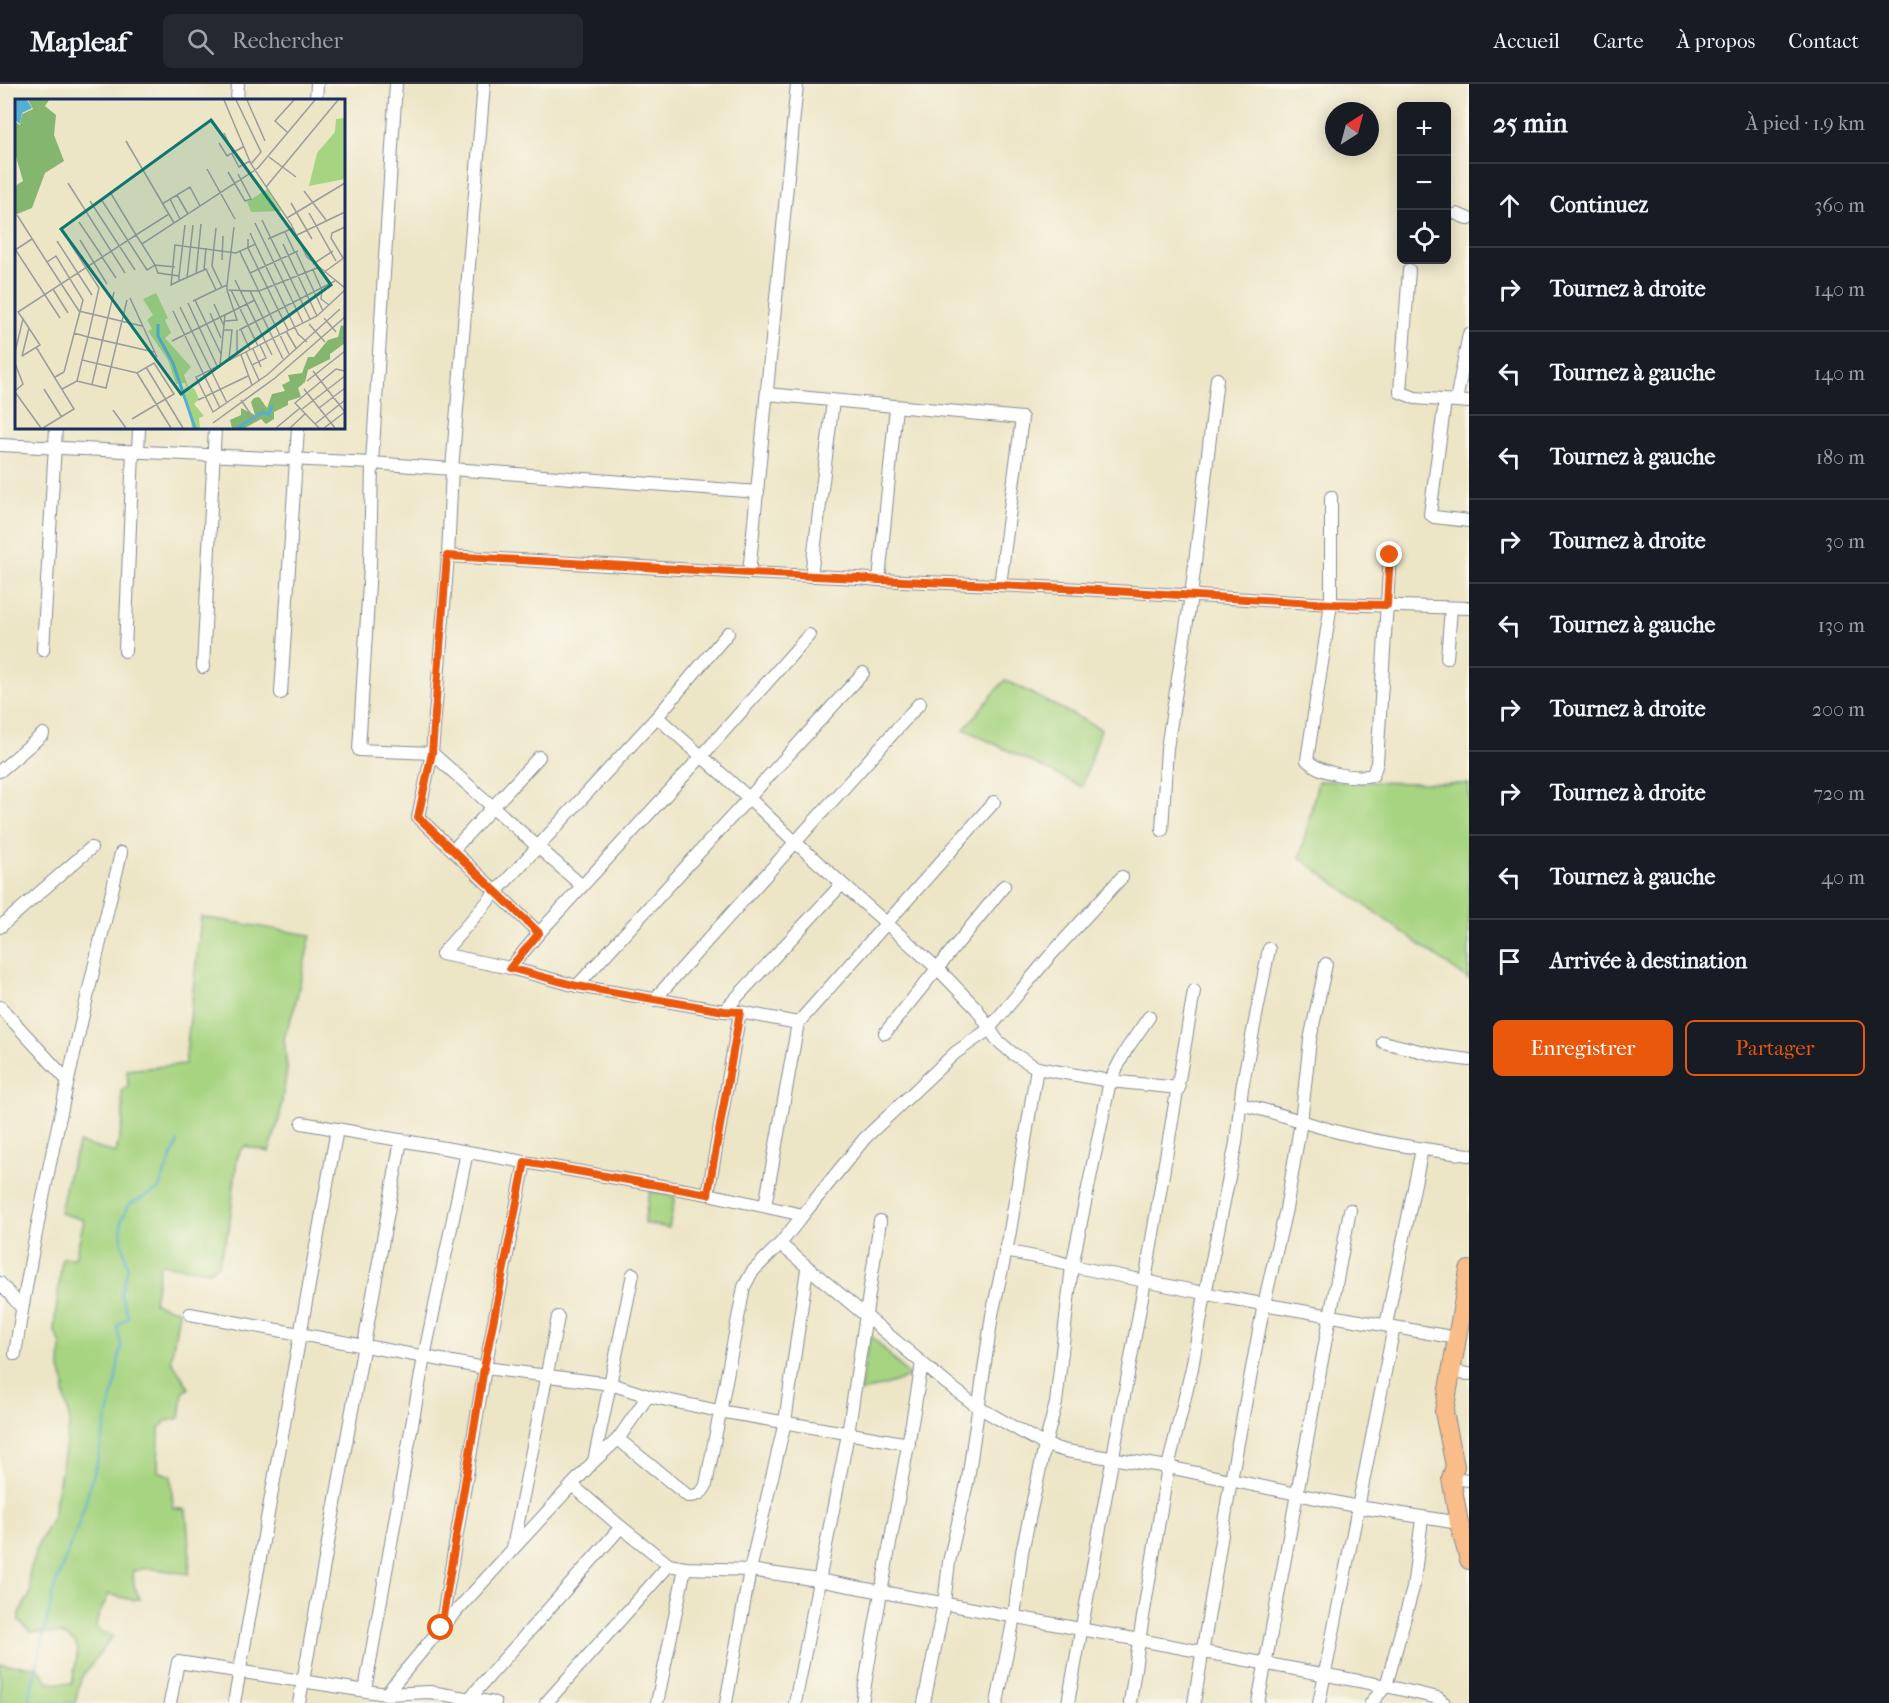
<!DOCTYPE html>
<html lang="fr">
<head>
<meta charset="utf-8">
<style>
	:root { --surface:#171b24; --page:#242831; --text:#f1f3f6; --muted:#9ea1a6; --line:#363941; --accent:#ea580c }
	body { margin:0; font-family:"IM FELL French Canon",serif; background:var(--page); color:var(--text) }
	.controls { position:absolute; right:18px; top:18px; display:grid; overflow:hidden; border-radius:9px; box-shadow:0 3px 15px #0003 }
	.controls button { width:54px; height:54px; display:grid; place-items:center; padding:0; border:0; border-bottom:2px solid var(--line); background:var(--surface); color:var(--text); font:30px sans-serif }
	.compass { position:absolute; left:1325px; top:18px; width:54px; height:54px; border-radius:50%; background:var(--surface); box-shadow:0 3px 15px #0003; rotate:36deg }
	.stop { position:absolute; width:18px; height:18px; margin:-14px; border:4px solid #ea580c; border-radius:50%; background:#fff }
	.stop.end { background:#ea580c; border-color:#fff; box-shadow:0 2px 6px #0008 }
	.list { margin:0; padding:0; list-style:none }
	h2 { display:flex; justify-content:space-between; align-items:center; height:78px; margin:0; padding:0 24px; font-size:26px }
	h2 small { font-size:20px; font-weight:400; color:var(--muted) }
	.list li { display:grid; grid-template-columns:39px 1fr auto; gap:18px; align-items:center; box-sizing:border-box; height:84px; padding:0 24px; border-top:2px solid var(--line) }
	.list b { display:block; font-size:22px; white-space:nowrap }
	.list em { font-size:20px; font-style:normal; color:var(--muted) }
	.actions { display:flex; gap:12px; padding:18px 24px }
	.actions a { flex:1; padding:14px 0; border:2px solid var(--accent); border-radius:9px; text-align:center; font-size:21px; color:var(--accent) }
	.actions .main { background:var(--accent); color:#fff }
	.icon { flex:none; width:33px; height:33px; fill:none; stroke:currentColor; stroke-width:2; stroke-linecap:round; stroke-linejoin:round }
	.map { position:relative; flex:none; width:1469px; height:1619px; overflow:hidden }
	header { display:flex; align-items:center; gap:36px; box-sizing:border-box; height:84px; padding:0 30px; background:var(--surface); border-bottom:2px solid var(--line) }
	header strong { font-size:28px }
	nav { display:flex; gap:33px; margin-inline-start:auto; font-size:21px }
	.search { width:420px; height:54px; background:var(--page); display:flex; align-items:center; gap:15px; box-sizing:border-box; padding:0 21px; border-radius:9px; color:var(--muted); font-size:22px }
	main { display:flex }
	aside { flex:1; background:var(--surface) }
	.map>svg:first-child { display:block }
	.green { fill:#a7d481; stroke:#618270; stroke-width:1.5 }
	.lines { fill:none; stroke-linecap:round; stroke-linejoin:round }
	.stream { stroke:#57aed4; stroke-width:2 }
	.minor-casing { stroke:#848a92; stroke-width:14 }
	.highway-casing { stroke:#848a92; stroke-width:20 }
	.minor { stroke:#fff; stroke-width:12 }
	.highway { stroke:#f8bd89; stroke-width:18 }
	.route { stroke:#ea580c; stroke-width:8 }
	.inset-river { fill:none; stroke:#57aed4; stroke-width:3 }
	.inset-road { fill:none; stroke:#989c9c; stroke-width:1.5 }
	.view { fill:#0f766e; fill-opacity:0.15; stroke:#0f766e; stroke-width:3 }
	.inset-edge { fill:none; stroke:#1b2f5e; stroke-width:3 }
</style>
</head>
<body>
<header>
<strong>Mapleaf</strong>
<div class="search"><svg class="icon" aria-label="search" viewBox="0 0 24 24"><circle cx="10" cy="10" r="6"/><path d="M15 15l6 6"/></svg>Rechercher</div>
<nav><a>Accueil</a><a>Carte</a><a>À propos</a><a>Contact</a></nav>
</header>
<main>
<div class="map">
<svg width="1469" height="1619" viewBox="0 0 1469 1619">
	<rect width="100%" height="100%" fill="#fbf7ec"/>
	<filter id="ink" filterUnits="userSpaceOnUse"><feTurbulence type="fractalNoise" baseFrequency=".0167" numOctaves="2"/><feDisplacementMap in="SourceGraphic" scale="12" xChannelSelector="R" yChannelSelector="G"/><feConvolveMatrix kernelMatrix="1 2 1 2 8 2 1 2 1" color-interpolation-filters="sRGB"/></filter>
	<filter id="wash" filterUnits="userSpaceOnUse"><feTurbulence type="fractalNoise" baseFrequency=".008" numOctaves="4" result="noise"/><feDisplacementMap in="SourceGraphic" scale="24" xChannelSelector="R" yChannelSelector="G"/><feGaussianBlur stdDeviation="1.35" result="paint"/><feColorMatrix in="noise" values="0 0 0 0 0 0 0 0 0 0 0 0 0 0 0 0 0 1.4 0 .05"/><feComposite in="paint" operator="in"/></filter>
	<g filter="url(#wash)">
		<rect width="100%" height="100%" fill="#ece5c6"/>
		<!-- green -->
		<g class="green">
			<polygon points="1005,596 1101,645 1082,703 964,645"/>
			<polygon points="1318,697 1469,700 1469,896 1300,774"/>
			<polygon points="201,833 311,851 294,925 284,954 287,985 279,1036 269,1068 246,1062 240,1067 237,1075 229,1145 218,1180 209,1187 160,1180 154,1219 179,1227 171,1276 189,1304 183,1309 180,1334 166,1337 159,1344 158,1387 171,1392 173,1424 186,1426 190,1473 189,1490 148,1484 133,1487 134,1501 140,1515 132,1516 109,1510 98,1533 96,1542 98,1546 113,1552 81,1594 75,1619 0,1619 0,1580 37,1583 49,1598 72,1600 78,1566 75,1559 62,1550 30,1548 19,1536 19,1529 31,1509 29,1490 37,1463 53,1432 70,1338 64,1309 65,1301 60,1286 61,1260 54,1246 62,1174 75,1174 84,1136 60,1129 68,1091 79,1059 116,1069 123,1038 122,1007 128,1002 127,986 185,980"/>
			<polygon points="650,1107 675,1113 669,1144 644,1139"/>
			<polygon points="870,1250 910,1293 860,1309"/>
		</g>
		<g class="lines">
			<!-- stream -->
			<polyline class="stream" points="28,1619 55,1502 80,1436 96,1382 115,1301 121,1261 117,1243 128,1233 121,1210 128,1184 122,1158 121,1138 128,1121 158,1106 178,1057"/>
		</g>
	</g>
	<g filter="url(#ink)">
		<g class="lines">
			<defs>
				<g id="minor">
					<polyline points="396,0 372,379 370,482 359,666 432,669 418,733 539,849 510,884 577,902 724,927 740,928 708,1110 803,1131 780,1160 946,1299 978,1323 1045,1361 1066,1367 1168,1383 1359,1423 1459,1439"/>
					<polyline points="484,0 452,385 758,408"/>
					<polyline points="237,16 238,0"/>
					<polyline points="316,16 317,0"/>
					<polyline points="1457,130 1469,135"/>
					<polyline points="1409,186 1400,308 1415,314 1469,318"/>
					<polyline points="767,310 1022,334 1000,501"/>
					<polyline points="1445,317 1430,430 1434,433 1469,437"/>
					<polyline points="1456,317 1469,250"/>
					<polyline points="0,361 372,379 452,385 448,472 749,489 858,494 879,496 1064,504 1331,520 1469,524"/>
					<polyline points="138,368 139,344"/>
					<path d="M1331,413V520L1307,676C1320,690 1355,695 1373,691L1377,679L1390,471"/>
					<polyline points="448,472 432,669 582,802"/>
					<polyline points="749,489 797,0"/>
					<polyline points="811,492 833,317"/>
					<polyline points="879,496 896,323"/>
					<polyline points="43,566 56,344"/>
					<polyline points="125,567 133,367"/>
					<polyline points="1447,574 1451,524"/>
					<polyline points="203,583 215,344"/>
					<polyline points="281,609 298,344"/>
					<polyline points="657,633 728,549"/>
					<polyline points="0,687 43,650"/>
					<polyline points="1162,746 1167,664 1191,512 1217,295"/>
					<polyline points="453,766 539,673"/>
					<polyline points="0,843 91,764"/>
					<polyline points="539,849 701,673 809,551"/>
					<polyline points="510,884 442,870 496,808 657,633 749,714 795,758 938,885 976,924 997,956 1012,969 1037,984 1110,997 1179,1004"/>
					<polyline points="577,902 863,589"/>
					<polyline points="654,916 920,619"/>
					<polyline points="0,923 67,996"/>
					<polyline points="724,927 842,800"/>
					<polyline points="740,928 798,939"/>
					<polyline points="885,949 1004,802"/>
					<polyline points="1383,958 1440,972 1469,976"/>
					<path d="M1240,1020C1276,1028 1310,1041 1346,1050C1387,1060 1428,1066 1469,1071"/>
					<polyline points="302,1039 708,1110"/>
					<polyline points="765,1122 798,939 994,718"/>
					<polyline points="803,1131 865,1054 955,969 988,946 1048,874 1122,793"/>
					<polyline points="1005,1167 1056,1177 1072,1182 1223,1213 1457,1254"/>
					<polyline points="0,1199 22,1224"/>
					<polyline points="190,1230 485,1284 611,1300 648,1312 719,1327 909,1360"/>
					<polyline points="1386,1241 1422,1065"/>
					<path d="M15,1270C41,1101 82,935 121,769"/>
					<polyline points="1451,1288 1469,1290"/>
					<path d="M618,1355L688,1412C697,1412 702,1410 706,1401L744,1203L752,1188L780,1160"/>
					<polyline points="594,1377 633,1190"/>
					<polyline points="1451,1394 1469,1396"/>
					<polyline points="513,1464 558,1233"/>
					<polyline points="669,1481 685,1484 750,1486 818,1496 1386,1602 1438,1614 1444,1619"/>
					<polyline points="441,1544 485,1284 525,1078"/>
					<polyline points="365,1606 424,1273 467,1068"/>
					<polyline points="386,1610 441,1544 513,1465 594,1377 618,1355 648,1312"/>
					<polyline points="469,1615 621,1443 572,1401"/>
					<polyline points="170,1619 178,1578 386,1610 430,1608 495,1619"/>
					<polyline points="234,1619 337,1045"/>
					<polyline points="299,1619 401,1056"/>
					<polyline points="546,1619 669,1481 621,1443"/>
					<polyline points="657,1619 685,1484"/>
					<polyline points="726,1619 750,1486 785,1338 807,1185"/>
					<polyline points="795,1619 848,1350 880,1137"/>
					<path d="M862,1619C880,1505 904,1392 922,1279"/>
					<polyline points="924,1619 944,1519 949,1478 968,1395 992,1231 1009,1153 1037,984"/>
					<polyline points="997,1619 1014,1533 1022,1468 1045,1361 1056,1319 1072,1182 1110,997 1126,966 1149,933"/>
					<polyline points="1068,1619 1145,1197 1194,907"/>
					<polyline points="1130,1619 1139,1557 1168,1383 1192,1284 1205,1210 1236,1059 1242,1004 1269,865"/>
					<polyline points="1194,1619 1231,1396 1264,1220 1286,1125 1301,1038 1310,956 1326,880"/>
					<polyline points="1258,1619 1350,1126"/>
					<polyline points="1319,1619 1394,1243"/>
					<polyline points="1371,1619 1386,1602 1413,1504 1422,1435"/>
				</g>
				<polyline id="highway" points="1469,1186 1444,1328 1455,1382 1451,1394 1459,1439 1469,1476"/>
			</defs>
			<!-- minor casing -->
			<use href="#minor" class="minor-casing"/>
			<!-- highway casing -->
			<use href="#highway" class="highway-casing"/>
			<!-- minor -->
			<use href="#minor" class="minor"/>
			<!-- highway -->
			<use href="#highway" class="highway"/>
		</g>
	</g>
	<g class="lines" filter="url(#ink)">
		<!-- route -->
		<polyline class="route" points="441,1544 484,1284 525,1078 708,1110 740,928 724,927 577,902 510,884 539,849 418,733 432,669 447,472 749,489 858,494 879,496 1064,504 1331,520 1387,521 1390,471"/>
	</g>
	<!-- overview -->
	<g transform="translate(15 15)">
		<rect width="330" height="330" fill="#ece5c6"/>
		<path d="M330,19V80L294,87L302,54L320,33L321,20ZM252,90L266,112L236,113L232,103ZM141,194L153,219L150,221L156,234L150,239L176,268L169,276L174,290L179,289L184,300L179,305L189,317L184,319L185,329H177L173,305L163,293L172,288L170,284L161,285L153,261L133,232L137,230L132,221L138,216L128,200Z" fill="#a7d481"/>
		<path d="M13,1H34L30,7L41,16L39,36L49,62L30,74L17,109L0,116V87L8,82L0,54V23L5,26L7,15L18,10ZM326,226L330,228V244L315,255V260L293,271L290,283L283,289L286,298L273,302V306L259,313V320L251,325L246,320L230,329H217L215,321L226,316V309L240,316L236,303L239,299L244,298L252,309L257,295L270,292L267,286L275,282L273,276L287,274L293,258H299L313,241L323,238Z" fill="#85b66f"/>
		<path d="M0,1H12L17,9L7,14L5,25L0,21Z" fill="#57aed4"/>
		<path class="inset-river" d="M143,225V237L158,264L180,329M222,329L248,313L254,316L257,306"/>
		<path class="inset-road" d="M209,1L236,65L276,125L292,158L330,189M221,1L246,53L236,65M232,1L250,42M272,33L260,22L279,1M209,34L218,54M111,42L159,124M204,44L212,57L228,48M217,55L224,68L235,62M254,58L281,78M192,70L220,120M213,73L230,102L236,100L223,75M53,84L110,174M251,88L323,1M289,92L311,121M95,93L121,136L154,115M162,96L173,115M86,100L132,171L140,166L143,174L164,177V182L191,170L201,191L212,186V191L244,192L302,169M155,100L165,120M75,102L120,171M276,104L297,140M147,105L175,88L185,107M294,114L321,162M2,116L32,163L41,157L68,201L49,273L40,278M272,119L330,84M247,121L295,220M64,123L87,157M240,124L288,224M201,129L197,167L207,188M270,133L280,154M235,134L283,235L292,243M282,136L330,113M233,140V149L273,231M253,140L278,129M65,141L92,185M42,142L77,196M55,144L84,189L73,238L59,234M127,145L140,166L160,168M268,145L302,217M0,150L45,219M0,151L17,140M225,153L274,255M281,153L308,212M87,158L101,179M328,159L316,139L317,134L330,128M207,161L208,137M32,163L64,212L127,227M298,165L318,152M189,171L191,149M298,171L307,191L306,200L314,206M235,174L283,152M308,174L330,158M181,175L186,125M164,177L170,126M172,179L178,126M220,181L257,256M164,182L156,186L160,146L221,154L241,145M212,186L219,128M38,190L53,214M216,191L243,247M235,192L268,260M115,199L142,258M180,201L206,255M178,202L201,191M173,204L202,267M199,205L209,227M165,208L212,304M325,210L252,276L198,313L181,278L302,217L330,191M158,212L205,309M195,214L206,239M309,219L321,233M210,222L222,221L212,191M294,225L310,243M209,231H217L214,260M224,231L320,182M226,231L235,251M271,232L281,249M157,242L240,201M21,248L59,310L28,329M238,250L246,268M0,253L8,220L3,213L121,136L127,145L243,69L300,1M231,253L244,281M222,256V231M226,256L237,286M7,257L25,246L8,220M7,257L14,229M0,264L8,285L0,292M205,266L210,216M237,266L251,259L245,246M131,268L168,329M298,272L330,313M122,274L156,329M62,282L67,261M292,282L330,252M77,285L99,193M29,290L46,317M47,290L62,282L91,289L112,201M289,290L320,329M0,293L26,329M183,301L233,277M226,301L239,320M304,309L330,289M287,310L330,277M98,311L111,329M117,320L159,295L139,264L122,274L67,261L73,238L139,253M198,324L260,279L330,218M300,325L330,301M261,329L285,309M275,329L290,315M304,329L280,304L321,270L330,272M309,329L330,313"/>
		<path class="view" d="M196,21L316,186L166,295L46,130Z"/>
		<rect width="330" height="330" class="inset-edge"/>
	</g>
</svg>
<div class="controls">
<button>+</button>
<button>−</button>
<button><svg class="icon" aria-label="locate" viewBox="0 0 24 24"><circle cx="12" cy="12" r="6"/><path d="M12 2v4M12 18v4M2 12h4M18 12h4"/></svg></button>
</div>
<svg class="compass" viewBox="-18 -18 36 36"><path d="M0-13l5 13h-10z" fill="#e53935"/><path d="M0 13l5-13h-10z" fill="#9ea1a6"/></svg>
<div class="stop" style="left:441px;top:1544px"></div>
<div class="stop end" style="left:1390px;top:471px"></div>
</div>
<aside>
<h2>25 min<small>À pied · 1.9 km</small></h2>
<ul class="list">
<li><svg class="icon" aria-label="ahead" viewBox="0 0 24 24"><path d="M12 20V5M6 11l6-6 6 6"/></svg><div><b>Continuez</b></div><em>360 m</em></li>
<li><svg class="icon" aria-label="right" viewBox="0 0 24 24"><path d="M7 20v-9h11M14 6l5 5-5 5"/></svg><div><b>Tournez à droite</b></div><em>140 m</em></li>
<li><svg class="icon" aria-label="left" viewBox="0 0 24 24"><path d="M17 20v-9H6M10 6l-5 5 5 5"/></svg><div><b>Tournez à gauche</b></div><em>140 m</em></li>
<li><svg class="icon" aria-label="left" viewBox="0 0 24 24"><path d="M17 20v-9H6M10 6l-5 5 5 5"/></svg><div><b>Tournez à gauche</b></div><em>180 m</em></li>
<li><svg class="icon" aria-label="right" viewBox="0 0 24 24"><path d="M7 20v-9h11M14 6l5 5-5 5"/></svg><div><b>Tournez à droite</b></div><em>30 m</em></li>
<li><svg class="icon" aria-label="left" viewBox="0 0 24 24"><path d="M17 20v-9H6M10 6l-5 5 5 5"/></svg><div><b>Tournez à gauche</b></div><em>130 m</em></li>
<li><svg class="icon" aria-label="right" viewBox="0 0 24 24"><path d="M7 20v-9h11M14 6l5 5-5 5"/></svg><div><b>Tournez à droite</b></div><em>200 m</em></li>
<li><svg class="icon" aria-label="right" viewBox="0 0 24 24"><path d="M7 20v-9h11M14 6l5 5-5 5"/></svg><div><b>Tournez à droite</b></div><em>720 m</em></li>
<li><svg class="icon" aria-label="left" viewBox="0 0 24 24"><path d="M17 20v-9H6M10 6l-5 5 5 5"/></svg><div><b>Tournez à gauche</b></div><em>40 m</em></li>
<li><svg class="icon" aria-label="arrive" viewBox="0 0 24 24"><path d="M6 21V4h12l-3 4 3 4H6"/></svg><div><b>Arrivée à destination</b></div></li>
</ul>
<div class="actions"><a class="main">Enregistrer</a><a>Partager</a></div>
</aside>
</main>
</body>
</html>
